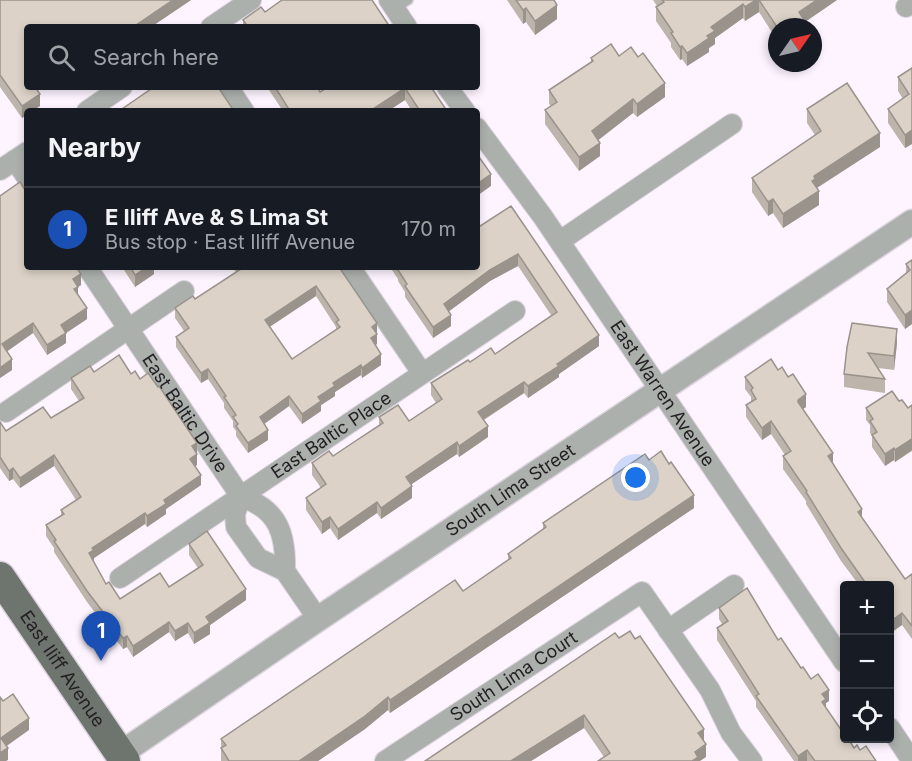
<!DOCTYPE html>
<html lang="en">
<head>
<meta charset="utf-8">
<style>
	:root { --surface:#171b24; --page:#20242c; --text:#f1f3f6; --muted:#9ea1a6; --line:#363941; --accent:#9d572d }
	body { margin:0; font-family:Inter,sans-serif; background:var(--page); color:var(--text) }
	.controls { position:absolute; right:18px; bottom:18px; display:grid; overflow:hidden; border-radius:6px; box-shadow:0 3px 9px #0003 }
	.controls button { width:54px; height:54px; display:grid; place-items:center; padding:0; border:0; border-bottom:2px solid var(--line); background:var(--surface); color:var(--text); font:30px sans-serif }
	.compass { position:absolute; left:768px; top:18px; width:54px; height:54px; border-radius:50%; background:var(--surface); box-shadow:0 3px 9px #0003; rotate:56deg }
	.you { position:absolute; left:636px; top:478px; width:21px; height:21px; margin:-15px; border:4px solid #fff; border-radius:50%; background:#1a73e8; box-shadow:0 0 0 9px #1a73e833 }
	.badge { display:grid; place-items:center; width:39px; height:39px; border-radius:50%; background:var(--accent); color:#fff; font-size:20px; font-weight:700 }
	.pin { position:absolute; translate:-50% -50px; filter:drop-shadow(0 2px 3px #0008) }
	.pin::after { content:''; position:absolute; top:32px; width:21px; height:18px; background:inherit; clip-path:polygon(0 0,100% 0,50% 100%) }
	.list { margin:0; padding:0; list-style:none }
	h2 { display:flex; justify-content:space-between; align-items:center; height:78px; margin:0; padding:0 24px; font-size:26px }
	h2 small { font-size:20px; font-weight:400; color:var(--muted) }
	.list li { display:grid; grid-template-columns:39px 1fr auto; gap:18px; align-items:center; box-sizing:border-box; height:84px; padding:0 24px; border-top:2px solid var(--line) }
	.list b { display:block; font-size:22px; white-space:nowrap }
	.list p { margin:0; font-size:20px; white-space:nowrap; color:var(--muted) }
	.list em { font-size:20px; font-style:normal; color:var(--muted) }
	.icon { flex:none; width:33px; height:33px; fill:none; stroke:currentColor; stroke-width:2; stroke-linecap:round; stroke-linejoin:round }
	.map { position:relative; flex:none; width:912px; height:761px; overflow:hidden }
	.search { position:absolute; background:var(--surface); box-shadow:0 3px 9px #0003; left:24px; top:24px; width:456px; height:66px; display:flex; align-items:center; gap:15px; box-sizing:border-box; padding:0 21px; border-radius:6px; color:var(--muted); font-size:22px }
	.panel { position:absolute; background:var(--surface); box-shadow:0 3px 9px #0003; left:24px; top:108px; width:456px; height:162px; border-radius:6px }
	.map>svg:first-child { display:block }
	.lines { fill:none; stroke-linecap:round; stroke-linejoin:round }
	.service-casing { stroke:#dad2dc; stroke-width:12 }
	.minor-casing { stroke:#dad2dc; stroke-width:22 }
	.tertiary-casing { stroke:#dad2dc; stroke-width:27 }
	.primary-casing { stroke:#dad2dc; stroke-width:33 }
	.service { stroke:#acb0ac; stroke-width:9 }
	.minor { stroke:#acb0ac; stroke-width:20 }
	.tertiary { stroke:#acb0ac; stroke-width:24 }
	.primary { stroke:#6e756e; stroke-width:30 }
	.wall { fill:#bdb5ac; fill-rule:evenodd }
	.shaded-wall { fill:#9a938c }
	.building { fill:#dcd2c8; stroke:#9a938c; stroke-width:1.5; fill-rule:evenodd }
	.labels { text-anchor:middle; stroke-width:4.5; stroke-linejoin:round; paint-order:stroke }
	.street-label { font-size:18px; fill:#221f23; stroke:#fff }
</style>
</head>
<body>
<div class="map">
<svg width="912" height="761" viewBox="0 0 912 761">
	<rect width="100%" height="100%" fill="#fdf4ff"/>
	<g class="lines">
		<defs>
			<polyline id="service" points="395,8 408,0"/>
			<g id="minor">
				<polyline points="389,0 407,27"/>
				<polyline points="906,7 912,2"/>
				<polyline points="211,27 251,0"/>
				<polyline points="228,87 244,111"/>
				<polyline points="447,87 465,111"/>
				<polyline points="87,111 122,87"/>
				<path id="s1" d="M477,128L543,217L844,662"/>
				<polyline points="15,160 27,178"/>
				<polyline points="0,170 27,152"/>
				<polyline points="560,241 732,124"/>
				<path id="s2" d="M87,267L241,497C279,509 286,535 285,571"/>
				<polyline points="350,267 422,373"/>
				<polyline points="6,412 184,291"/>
				<polyline points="241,497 235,514 236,527 258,558 285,571 318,619"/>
				<path id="s3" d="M120,578L515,311"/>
				<polyline points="668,630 734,585"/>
				<polyline points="890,728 912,761"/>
				<path id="s4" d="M385,761L642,592L710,690L731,733L752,761"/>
			</g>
			<g id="tertiary">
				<path id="s5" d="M120,754L318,619L912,222"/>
			</g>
			<g id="primary">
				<path id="s6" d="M0,577L125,761"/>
			</g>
		</defs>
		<!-- service casing -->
		<use href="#service" class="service-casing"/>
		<!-- minor casing -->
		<use href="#minor" class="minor-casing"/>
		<!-- tertiary casing -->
		<use href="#tertiary" class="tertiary-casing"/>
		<!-- primary casing -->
		<use href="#primary" class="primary-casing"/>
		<!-- service -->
		<use href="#service" class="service"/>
		<!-- minor -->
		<use href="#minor" class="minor"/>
		<!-- tertiary -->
		<use href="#tertiary" class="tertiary"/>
		<!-- primary -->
		<use href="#primary" class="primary"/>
	</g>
	<!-- wall -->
	<g class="wall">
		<polygon points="0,0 191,0 151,27 27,27 36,88 40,106 32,111 27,111 27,115 22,118 0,87"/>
		<polygon points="507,0 555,0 554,1 557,19 535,35 526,22 523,24"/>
		<polygon points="653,0 837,0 805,22 807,27 777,27 777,40 759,12 745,21 743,18 715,38 715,44 709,48 709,52 687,66 682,59 680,60 671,47 671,43 656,21 656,7 657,6"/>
		<polygon points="265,12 390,27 243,27 243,20"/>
		<polygon points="619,56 665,97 637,117 633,113 598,140 600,156 579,171 545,124 545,110 551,106 549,104 549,90 591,63 591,58"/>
		<polygon points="912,68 912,144 905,148 888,123 888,109 903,99 898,91 898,77"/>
		<polygon points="267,87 317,87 320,92 431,87 447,111 412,111 405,100 388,111 283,111"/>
		<polygon points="807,109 880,147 817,188 819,205 783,228 773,213 768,216 752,192 752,178 815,135 807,123"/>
		<polygon points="0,196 81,285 78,287 78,295 87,319 66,333 66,343 47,355 33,333 7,351 12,370 0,378"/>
		<polygon points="511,206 599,346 559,374 559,377 528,398 524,393 484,420 488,437 459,457 457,454 411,484 412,498 381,519 377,513 338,540 330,528 322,534 306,510 306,498 321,488 312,475 312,463 333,456 379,425 379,417 409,421 436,403 431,395 431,383 470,362 495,354 551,315 518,266 490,281 449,311 451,326 433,338 405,297 405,292 398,281 398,279 390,267 477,267"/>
		<polygon points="912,260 912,324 905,329 887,302 887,289 906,274 906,264"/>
		<polygon points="122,267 154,267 154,274 135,287"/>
		<path d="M234,267H339L377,333H376L377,344L375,345L381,365L362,378L361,375L335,392V396L321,405V411L302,424L289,406L264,424L268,440L248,453L236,436V431L233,427V421L224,408V403L208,379L201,383L176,347V337L184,331L175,318V308L195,299L236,272L234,270ZM316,296L336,327V329L292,359L269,327Z"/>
		<polygon points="897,343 894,370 878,368 885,379 885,393 844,387 844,374 847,347"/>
		<polygon points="778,370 806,407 803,409 862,518 905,579 912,574 912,639 902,625 892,632 890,628 890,585 859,585 841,561 806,504 806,501 783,469 783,456 785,455 771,434 762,440 746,417 746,405 751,402 751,397 745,389 745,377"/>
		<polygon points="94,372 131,374 140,379 197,443 197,465 195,466 201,485 166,509 166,514 147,527 145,524 94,558 93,561 106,584 120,599 169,587 198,568 189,555 189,544 246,600 210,625 210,634 194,644 188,633 175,641 169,632 133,657 127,647 123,649 87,602 54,552 54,548 46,536 46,525 61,516 61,510 76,500 54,466 20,488 13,479 9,481 0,468 0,422 6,431 51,418 79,401 71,389 71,378"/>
		<polygon points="899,401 908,408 912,405 912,451 895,462 894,460 885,466 872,447 872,436 870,433 870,425 866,420 866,408"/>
		<polygon points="649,460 694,508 390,713 388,710 365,729 318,761 221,761 221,739 463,591 508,560 508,554 543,529 543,523"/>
		<polygon points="719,608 778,640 801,668 811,679 829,701 826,703 826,708 854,748 860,750 876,761 794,761 756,707 756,701 717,640 717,628 722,624 719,619"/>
		<polygon points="619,638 704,741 706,757 604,757 584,728 531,761"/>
	</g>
	<!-- shaded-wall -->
	<g class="shaded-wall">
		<polygon points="173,0 191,0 151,27 133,27"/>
		<polygon points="756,0 759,0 759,12 745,21 745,7"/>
		<polygon points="817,0 837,0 799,26 799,12"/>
		<polygon points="743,4 743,18 715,38 715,44 709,48 709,52 687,66 687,53 707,36 711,27"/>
		<polygon points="557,5 557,19 535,35 535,21"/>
		<polygon points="526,8 526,22 523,24 523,10"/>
		<polygon points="682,46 682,59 680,60 680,47"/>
		<polygon points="665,83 665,97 637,117 637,104"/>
		<polygon points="405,88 405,100 388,111 370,111"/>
		<polygon points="40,94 40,106 32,111 27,111 27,115 22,118 22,106"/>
		<polygon points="633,99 633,113 592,145 592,131"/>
		<polygon points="912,130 912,144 905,148 905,135"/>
		<polygon points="880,133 880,147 815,189 812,181 814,176"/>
		<polygon points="600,143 600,156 579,171 579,157"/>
		<polygon points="491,174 491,186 477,196 477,184"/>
		<polygon points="819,191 819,205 783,228 783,214"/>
		<polygon points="773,199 773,213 768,216 768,202"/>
		<polygon points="518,254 518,266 490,281 444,315 444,304 490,270"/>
		<polygon points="147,267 154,267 154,274 135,287 135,275"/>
		<polygon points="81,274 81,285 78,287 78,298 74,300 73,279"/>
		<polygon points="316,286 316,296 265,330 265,320"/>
		<polygon points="87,308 87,319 66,333 66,343 47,355 47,345 61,325"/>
		<polygon points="912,310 912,324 905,329 905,315"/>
		<polygon points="451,315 451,326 433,338 433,327"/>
		<polygon points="33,323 33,333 2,355 2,344"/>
		<polygon points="377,323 377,333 372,337 372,327"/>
		<polygon points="897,329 897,343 894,370 894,356"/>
		<polygon points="377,334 377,344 371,348 371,338"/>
		<polygon points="599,335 599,346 559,374 559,377 528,398 528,386 557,364"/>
		<polygon points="381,354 381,365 362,378 362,368"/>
		<polygon points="12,359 12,370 0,378 0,368"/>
		<polygon points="361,365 361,375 335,392 335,396 321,405 321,411 302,424 302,414 318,397 333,383"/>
		<polygon points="208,369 208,379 201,383 201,373"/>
		<polygon points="524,382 524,393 478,423 478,412"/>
		<polygon points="806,394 806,407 798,412 798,400"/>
		<polygon points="289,396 289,406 260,427 260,417"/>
		<polygon points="771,421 771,434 762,440 762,428"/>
		<polygon points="488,426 488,437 459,457 459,446"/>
		<polygon points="268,430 268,440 248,453 248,443"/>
		<polygon points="912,439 912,450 895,462 895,450"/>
		<polygon points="457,442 457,454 406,488 406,477"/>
		<polygon points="197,443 197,454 192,446"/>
		<polygon points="894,448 894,460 885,466 885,454"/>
		<polygon points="833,453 833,465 828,456"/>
		<polygon points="197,454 197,465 190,469 190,459"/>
		<polygon points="54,455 54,466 20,488 20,478"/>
		<polygon points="13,468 13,479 9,481 9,471"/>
		<polygon points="201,475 201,485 166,509 166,514 147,527 147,516 164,500"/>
		<polygon points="412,486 412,498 381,519 381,508"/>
		<polygon points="694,495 694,508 390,713 390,700"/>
		<polygon points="377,502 377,513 338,540 338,529"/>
		<polygon points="862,509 862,521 858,512"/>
		<polygon points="145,513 145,524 94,558 94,561 89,564 89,553 92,548"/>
		<polygon points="330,517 330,528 322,534 322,522"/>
		<polygon points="246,589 246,600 210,625 210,634 194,644 194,633 206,617"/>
		<polygon points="902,613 902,625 892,632 892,620"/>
		<polygon points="169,622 169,632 133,657 133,646"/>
		<polygon points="188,623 188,633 175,641 175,631"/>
		<polygon points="127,636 127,647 123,649 123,638"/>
		<polygon points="829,690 829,701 826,703 826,711 822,713 822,694"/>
		<polygon points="388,697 388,710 365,729 318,761 299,761"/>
		<polygon points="584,715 584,728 531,761 511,761"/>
		<polygon points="29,718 29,730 1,750 1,738"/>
		<polygon points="704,729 704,742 698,733"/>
		<polygon points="706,744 706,757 700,761 692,761 695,752"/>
		<polygon points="8,748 8,760 6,761 0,761 0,753"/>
		<polygon points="807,750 807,761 798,761 798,756"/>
	</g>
	<!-- building -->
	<g class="building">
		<polygon points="0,0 173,0 133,27 27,27 27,87 35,87 40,94 22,106 0,75"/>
		<polygon points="282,0 372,0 390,27 248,27 243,20 261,7 265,12"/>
		<polygon points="516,0 554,0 557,5 535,21 526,8 523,10"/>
		<polygon points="662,0 756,0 745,7 743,4 711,27 715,31 707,36 709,38 687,53 682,46 680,47 671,33 673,32 656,7 664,2"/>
		<polygon points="759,0 817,0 799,12 807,25 804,27 777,27"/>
		<polygon points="611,44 619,56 631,47 638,57 643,53 665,83 637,104 633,99 592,131 600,143 579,157 545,110 557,102 549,90 593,61 591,58"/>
		<polygon points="912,68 912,130 905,135 888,109 909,94 898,77"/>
		<polygon points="847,83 880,133 814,176 815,179 812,181 819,191 783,214 773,199 768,202 752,178 821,131 807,109"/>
		<polygon points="154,87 218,87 234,111 119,111"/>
		<polygon points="275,87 317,87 320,92 328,87 431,87 447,111 420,111 405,88 370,111 290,111"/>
		<polygon points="477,154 491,174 477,184"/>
		<polygon points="20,182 27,193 27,267 76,267 81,274 73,279 78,287 74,289 87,308 61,325 66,333 47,345 33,323 2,344 12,359 0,368 0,196"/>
		<polygon points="511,206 599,335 557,364 559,366 528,386 524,382 478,412 488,426 459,446 457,442 406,477 412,486 381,508 377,502 338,529 330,517 322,522 306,498 326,484 312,463 329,451 333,456 351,444 383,423 379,417 398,405 409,421 442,399 431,383 468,360 470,362 491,348 495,354 557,312 518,254 490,270 444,304 451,315 433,327 405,286 407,284 398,270 399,269 398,267 477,267 477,228"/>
		<polygon points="912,260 912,310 905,315 887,289 910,270 906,264"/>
		<polygon points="130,267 147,267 135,275"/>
		<path d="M240,267H339L377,323L372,327L377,334L371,338L381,354L362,368L361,365L333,383L335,386L318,397L321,401L302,414L289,396L260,417L268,430L248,443L236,426L238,424L233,417L236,415L224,397L226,396L208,369L201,373L176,337L189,328L175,308L193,296L195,299L241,269ZM316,286L339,320L336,322L340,327L292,359L265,320Z"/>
		<polygon points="852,323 897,329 894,356 868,353 885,379 844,374 847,347"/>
		<polygon points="119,355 131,374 135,371 140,379 148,373 158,387 159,386 197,443 192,446 197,454 190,459 201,475 164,500 166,504 147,516 145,513 92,548 94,550 89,553 106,584 109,582 120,599 160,573 169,587 203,565 189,544 207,531 246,589 206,617 210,623 194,633 188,623 175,631 169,622 133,646 127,636 123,638 87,591 54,541 56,540 46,525 64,514 61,510 81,497 54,455 20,478 13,468 9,471 0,457 0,422 6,431 43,407 51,418 84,398 71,378 90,366 94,372"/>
		<polygon points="771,359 778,370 782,367 788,377 793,374 806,394 798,400 798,402 833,453 828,456 862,509 858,512 905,579 912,574 912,626 902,613 892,620 890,616 890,585 867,585 841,548 806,492 807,491 783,456 791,451 771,421 762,428 746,405 756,399 751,390 753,388 745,377"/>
		<polygon points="892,391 899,401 902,400 908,408 912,405 912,439 895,450 894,448 885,454 872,435 877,432 870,421 873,419 866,408"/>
		<polygon points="661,451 669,464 671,462 694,495 390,700 388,697 365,716 299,761 229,761 221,748 226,745 221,739 455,580 463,591 511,558 508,554 546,527 543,523 645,454 649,460"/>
		<polygon points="747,588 778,640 781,638 801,668 803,667 811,679 818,674 829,690 822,694 826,699 822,702 844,734 844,738 848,738 854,748 857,745 860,750 866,746 876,761 815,761 807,750 798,756 756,696 759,694 717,628 728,621 719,608"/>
		<polygon points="630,631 635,639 640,636 704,729 698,733 706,744 695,752 698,757 692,761 598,761 610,753 584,715 511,761 425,761 615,633 619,638"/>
		<polygon points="13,694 29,718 1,738 8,748 0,753 0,697 3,701"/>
	</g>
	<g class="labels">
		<!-- street labels -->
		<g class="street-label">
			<text dy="6" stroke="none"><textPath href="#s1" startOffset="324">East Warren Avenue</textPath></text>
			<text dy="6" stroke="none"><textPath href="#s2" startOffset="176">East Baltic Drive</textPath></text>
			<text dy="6" stroke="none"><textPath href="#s3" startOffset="255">East Baltic Place</textPath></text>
			<text dy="6" stroke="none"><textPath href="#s5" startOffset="471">South Lima Street</textPath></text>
			<text dy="6" stroke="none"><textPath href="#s6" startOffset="111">East Iliff Avenue</textPath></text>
			<text dy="6" stroke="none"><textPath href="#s4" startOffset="154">South Lima Court</textPath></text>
		</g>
	</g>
</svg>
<div class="controls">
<button>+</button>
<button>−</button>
<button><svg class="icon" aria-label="locate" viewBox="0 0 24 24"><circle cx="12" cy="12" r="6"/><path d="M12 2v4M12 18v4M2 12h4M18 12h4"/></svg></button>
</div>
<svg class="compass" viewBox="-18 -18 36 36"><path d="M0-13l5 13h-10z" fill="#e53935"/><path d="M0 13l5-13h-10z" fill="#9ea1a6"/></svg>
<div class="you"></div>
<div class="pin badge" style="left:101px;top:661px;background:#1a4fb4">1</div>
<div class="search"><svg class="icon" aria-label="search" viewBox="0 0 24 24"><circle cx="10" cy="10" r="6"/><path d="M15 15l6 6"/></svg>Search here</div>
<section class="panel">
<h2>Nearby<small></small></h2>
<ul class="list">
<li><span class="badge" style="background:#1a4fb4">1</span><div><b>E Iliff Ave &amp; S Lima St</b><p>Bus stop · East Iliff Avenue</p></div><em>170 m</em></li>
</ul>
</section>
</div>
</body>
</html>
